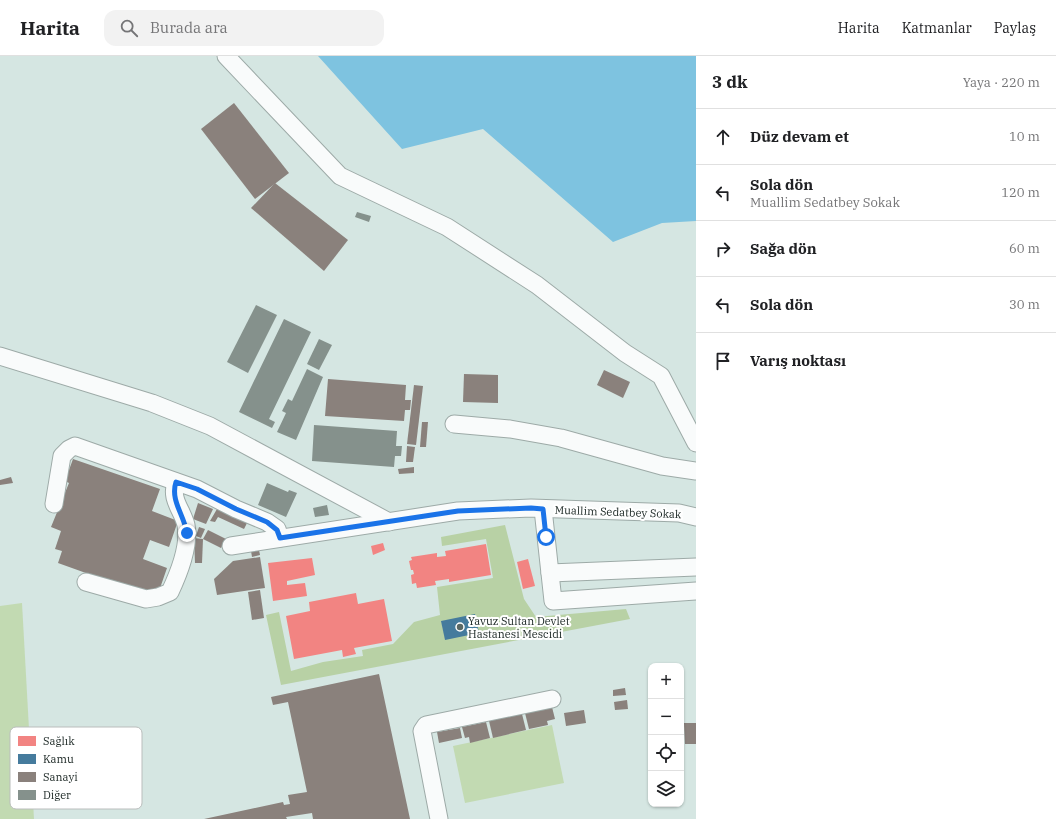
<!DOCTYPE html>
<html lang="tr">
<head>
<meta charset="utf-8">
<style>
	:root { --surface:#fff; --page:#f2f2f2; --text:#202124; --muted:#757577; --line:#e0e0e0 }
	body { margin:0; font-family:"IBM Plex Serif",serif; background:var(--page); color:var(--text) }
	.controls { position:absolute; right:12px; bottom:12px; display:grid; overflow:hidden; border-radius:8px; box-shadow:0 1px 3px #0004 }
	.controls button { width:36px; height:36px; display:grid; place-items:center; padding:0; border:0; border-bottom:1px solid var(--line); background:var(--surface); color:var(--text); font:20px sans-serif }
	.stop { position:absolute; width:12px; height:12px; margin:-9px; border:3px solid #1a73e8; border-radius:50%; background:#fff }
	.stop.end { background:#1a73e8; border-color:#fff; box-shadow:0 1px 4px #0008 }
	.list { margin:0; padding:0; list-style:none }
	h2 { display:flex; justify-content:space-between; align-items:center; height:52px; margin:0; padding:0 16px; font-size:17px }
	h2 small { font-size:13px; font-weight:400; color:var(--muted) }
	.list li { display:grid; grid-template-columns:26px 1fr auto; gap:12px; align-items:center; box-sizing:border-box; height:56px; padding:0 16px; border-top:1px solid var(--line) }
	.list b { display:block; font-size:15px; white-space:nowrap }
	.list p { margin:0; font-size:13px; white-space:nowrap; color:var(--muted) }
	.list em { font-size:13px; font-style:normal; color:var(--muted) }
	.icon { flex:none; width:22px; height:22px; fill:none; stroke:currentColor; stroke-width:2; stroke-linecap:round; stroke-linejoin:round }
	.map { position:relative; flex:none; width:696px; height:763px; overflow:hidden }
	header { display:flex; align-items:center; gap:24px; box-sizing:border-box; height:56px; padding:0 20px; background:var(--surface); border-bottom:1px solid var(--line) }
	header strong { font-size:19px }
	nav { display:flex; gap:22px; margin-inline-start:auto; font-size:14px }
	.search { width:280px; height:36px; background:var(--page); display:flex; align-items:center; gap:10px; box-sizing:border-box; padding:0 14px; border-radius:12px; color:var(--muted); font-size:15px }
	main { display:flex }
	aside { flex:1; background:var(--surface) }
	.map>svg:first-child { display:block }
	.green { fill:#c2dab2 }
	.forest { fill:#b8d1a5 }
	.water { fill:#7ec3e0 }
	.health { fill:#f28482 }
	.public { fill:#457b9d }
	.industry { fill:#8a817c }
	.building { fill:#85918c }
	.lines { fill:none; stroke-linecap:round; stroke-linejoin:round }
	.minor-casing { stroke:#9daaa7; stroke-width:19 }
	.minor { stroke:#f9fbfb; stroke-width:17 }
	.route { stroke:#1a73e8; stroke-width:5 }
	.poi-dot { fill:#5a6865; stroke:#fff; stroke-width:1.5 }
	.labels { text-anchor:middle; stroke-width:4; stroke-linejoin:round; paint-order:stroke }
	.street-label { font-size:11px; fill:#182421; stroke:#fff }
	.poi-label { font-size:11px; fill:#182421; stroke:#fff; text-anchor:start }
	.key { fill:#fff; stroke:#babdbc; stroke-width:1 }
	.key-label { font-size:11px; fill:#182421 }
</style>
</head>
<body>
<header>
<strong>Harita</strong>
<div class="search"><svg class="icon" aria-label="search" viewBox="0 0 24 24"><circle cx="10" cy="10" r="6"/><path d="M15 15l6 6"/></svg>Burada ara</div>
<nav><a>Harita</a><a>Katmanlar</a><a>Paylaş</a></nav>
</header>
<main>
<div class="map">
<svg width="696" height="763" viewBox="0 0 696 763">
	<rect width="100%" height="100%" fill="#d5e6e2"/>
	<!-- green -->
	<g class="green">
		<polygon points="22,547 34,763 0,763 0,550"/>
		<polygon points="552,669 564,727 465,747 453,690"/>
	</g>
	<!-- forest -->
	<polygon class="forest" points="505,469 524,543 536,561 626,553 630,563 281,629 266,559 279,556 291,615 323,606 363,600 362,594 393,588 414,566 440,559 437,531 493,522 486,483 442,490 441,481"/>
	<!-- water -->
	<polygon class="water" points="318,0 696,0 696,165 662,167 613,186 483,73 402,93"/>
	<!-- health -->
	<g class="health">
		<polygon points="383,487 385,494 373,499 371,490"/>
		<polygon points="486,488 491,519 449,526 449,523 435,525 436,529 417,532 416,527 412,528 411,519 414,518 413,514 411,514 409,505 412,504 411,501 437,497 437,501 446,500 445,495"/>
		<polygon points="312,502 315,519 287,525 287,529 305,527 307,540 273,545 268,507"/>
		<polygon points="528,503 535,530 523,533 517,506"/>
		<polygon points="356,537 358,548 384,543 392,585 354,592 356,598 343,601 342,594 294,603 286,560 310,555 309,546"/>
	</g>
	<!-- public -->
	<polygon class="public" points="475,558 479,577 445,584 441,565"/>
	<!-- industry -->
	<g class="industry">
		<polygon points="234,47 289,117 255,143 201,73"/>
		<polygon points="275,127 348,184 324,215 251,152"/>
		<polygon points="604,314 630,326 623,342 597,329"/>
		<polygon points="464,318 498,319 498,347 463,346"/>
		<polygon points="328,323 406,329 405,344 411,344 410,354 405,354 404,365 325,360"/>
		<polygon points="414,329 423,330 416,389 407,388"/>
		<polygon points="422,366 428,366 426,391 420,391"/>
		<polygon points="407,390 415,391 413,406 406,406"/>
		<polygon points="73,403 160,433 152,455 178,465 169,491 150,484 143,503 167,512 158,538 150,540 58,507 62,495 55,493 61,475 51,471 69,427 65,425"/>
		<polygon points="414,411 414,417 399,418 398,413"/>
		<polygon points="11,421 13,427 0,429 0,424"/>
		<polygon points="198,447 213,453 206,468 193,463"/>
		<polygon points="217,453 247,467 244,473 218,461 215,466 210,465"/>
		<polygon points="199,471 205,473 201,482 196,480"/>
		<polygon points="208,474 226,483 221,492 203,483"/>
		<polygon points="194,482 203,483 202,507 195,507"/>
		<polygon points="259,494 260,499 252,501 251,495"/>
		<polygon points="260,501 265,532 217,539 214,523 233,505"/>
		<polygon points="260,534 264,562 252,564 248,536"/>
		<polygon points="379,618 410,763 313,763 312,757 286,761 287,763 204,763 283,746 284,749 290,748 288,739 307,736 288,646 273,649 271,641"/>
		<polygon points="625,632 626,639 613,640 613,634"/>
		<polygon points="627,644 628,653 615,654 614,646"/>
		<polygon points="552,651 555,663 547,665 548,669 529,673 525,657"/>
		<polygon points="584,654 586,667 566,670 564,657"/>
		<polygon points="522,658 526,674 493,682 489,665"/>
		<polygon points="486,666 490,682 470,687 469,681 465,682 462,671"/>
		<polygon points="684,667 696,667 696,688 685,688"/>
		<polygon points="460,672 462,682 439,687 437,676"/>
	</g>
	<!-- building -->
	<g class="building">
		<polygon points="357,156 371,160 369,166 355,161"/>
		<polygon points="256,249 277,259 248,317 227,306"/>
		<polygon points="284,263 311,276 269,363 275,366 272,372 239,356"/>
		<polygon points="319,283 332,289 319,314 307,308"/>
		<polygon points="307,313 323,321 296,384 277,376 286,357 282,355 288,343 292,345"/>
		<polygon points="314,369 397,375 396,390 402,390 401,400 395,400 394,411 312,405"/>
		<polygon points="267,427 288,436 289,434 297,437 286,461 258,449"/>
		<polygon points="327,449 329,459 315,461 313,452"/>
	</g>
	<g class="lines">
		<defs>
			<g id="minor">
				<polyline points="226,0 340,120 447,171 537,229 625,297 661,320 696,387"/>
				<polyline points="0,300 152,347 210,370 389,466"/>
				<polyline points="454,368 510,373 561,382 662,410 696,415"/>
				<polyline points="54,448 62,400 69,393 75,390 197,433 236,453 267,466 277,473 280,482"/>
				<polyline points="543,453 553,545 696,535"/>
				<polyline points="231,490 458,455 531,452 679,457 696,461"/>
				<polyline points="550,517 696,511"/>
				<path d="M86,526L146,543L158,541L170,536C179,517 190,490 186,469C182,453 170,444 176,426"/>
				<polyline points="439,763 422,675 426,669 552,643"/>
			</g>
		</defs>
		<!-- minor casing -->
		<use href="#minor" class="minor-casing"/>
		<!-- minor -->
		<use href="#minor" class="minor"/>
	</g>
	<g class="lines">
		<!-- route -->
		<path class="route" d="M187,477C184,459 170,444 176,426L197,433L236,453L267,466L277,474L280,482L458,455L531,452L543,453L546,481"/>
	</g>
	<!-- markers -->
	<circle class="poi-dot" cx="460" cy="571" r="4"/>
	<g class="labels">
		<!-- street labels -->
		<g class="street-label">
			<text transform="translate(618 456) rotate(2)" y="4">Muallim Sedatbey Sokak</text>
		</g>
		<!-- poi labels -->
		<g class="poi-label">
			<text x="468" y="569">Yavuz Sultan Devlet<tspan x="468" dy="13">Hastanesi Mescidi</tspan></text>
		</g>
	</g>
	<!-- legend -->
	<rect x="10" y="671" width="132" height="82" rx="6" class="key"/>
	<rect x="18" y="680" width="18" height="10" fill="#f28482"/>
	<rect x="18" y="698" width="18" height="10" fill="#457b9d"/>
	<rect x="18" y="716" width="18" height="10" fill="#8a817c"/>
	<rect x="18" y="734" width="18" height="10" fill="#85918c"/>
	<g class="key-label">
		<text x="43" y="689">Sağlık</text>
		<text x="43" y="707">Kamu</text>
		<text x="43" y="725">Sanayi</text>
		<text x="43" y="743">Diğer</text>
	</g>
</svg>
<div class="controls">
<button>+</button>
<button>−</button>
<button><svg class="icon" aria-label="locate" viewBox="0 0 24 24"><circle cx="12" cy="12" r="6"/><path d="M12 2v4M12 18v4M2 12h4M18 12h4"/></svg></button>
<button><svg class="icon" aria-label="layers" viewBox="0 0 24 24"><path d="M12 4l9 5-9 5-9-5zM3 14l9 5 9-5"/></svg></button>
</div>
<div class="stop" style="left:546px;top:481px"></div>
<div class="stop end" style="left:187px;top:477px"></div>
</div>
<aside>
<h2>3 dk<small>Yaya · 220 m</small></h2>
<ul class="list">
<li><svg class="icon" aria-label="ahead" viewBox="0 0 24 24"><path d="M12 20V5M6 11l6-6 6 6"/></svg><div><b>Düz devam et</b></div><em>10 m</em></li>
<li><svg class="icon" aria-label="left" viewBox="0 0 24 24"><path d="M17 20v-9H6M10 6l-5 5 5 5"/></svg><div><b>Sola dön</b><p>Muallim Sedatbey Sokak</p></div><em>120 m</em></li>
<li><svg class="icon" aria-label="right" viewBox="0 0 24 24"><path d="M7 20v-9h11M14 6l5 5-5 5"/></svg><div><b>Sağa dön</b></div><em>60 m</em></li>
<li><svg class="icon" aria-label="left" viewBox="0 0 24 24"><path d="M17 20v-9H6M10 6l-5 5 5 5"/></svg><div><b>Sola dön</b></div><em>30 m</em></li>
<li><svg class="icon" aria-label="arrive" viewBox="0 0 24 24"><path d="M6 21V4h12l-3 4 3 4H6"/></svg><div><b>Varış noktası</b></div></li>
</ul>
</aside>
</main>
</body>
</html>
